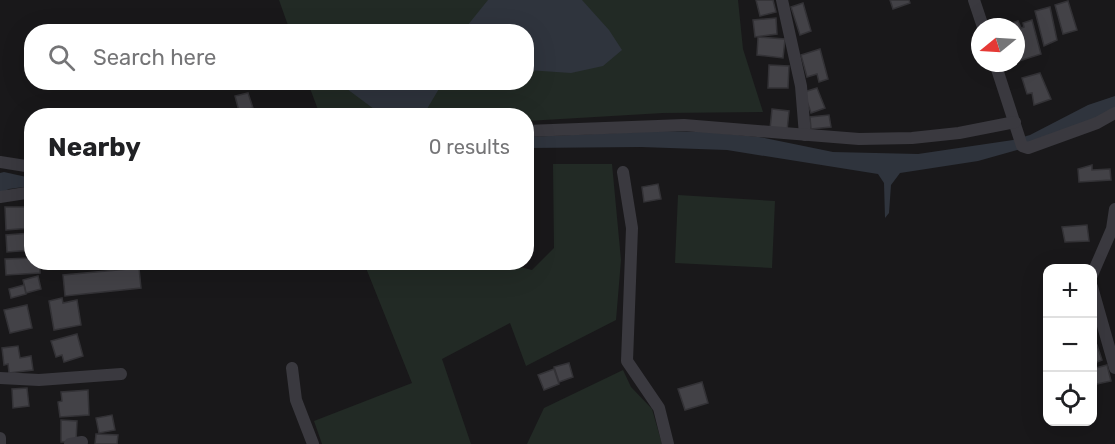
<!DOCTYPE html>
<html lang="en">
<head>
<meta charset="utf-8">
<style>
	:root { --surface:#fff; --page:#f6f6f6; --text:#202124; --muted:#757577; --line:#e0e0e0 }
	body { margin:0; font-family:Rubik,sans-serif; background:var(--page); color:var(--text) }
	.controls { position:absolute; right:18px; bottom:18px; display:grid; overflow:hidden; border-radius:12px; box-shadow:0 6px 24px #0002 }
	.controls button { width:54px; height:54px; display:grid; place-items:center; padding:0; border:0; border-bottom:2px solid var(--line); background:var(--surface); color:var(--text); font:30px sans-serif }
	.compass { position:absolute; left:971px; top:18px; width:54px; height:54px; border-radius:50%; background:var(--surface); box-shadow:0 6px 24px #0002; rotate:252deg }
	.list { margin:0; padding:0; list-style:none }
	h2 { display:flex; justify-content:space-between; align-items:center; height:78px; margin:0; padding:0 24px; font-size:26px }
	h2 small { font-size:20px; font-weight:400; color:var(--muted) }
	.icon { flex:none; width:33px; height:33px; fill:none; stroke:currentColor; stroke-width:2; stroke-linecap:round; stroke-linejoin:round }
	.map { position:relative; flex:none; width:1115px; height:444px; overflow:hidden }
	.search { position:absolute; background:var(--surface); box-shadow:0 6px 24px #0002; left:24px; top:24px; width:510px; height:66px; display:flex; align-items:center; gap:15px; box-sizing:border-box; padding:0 21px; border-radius:24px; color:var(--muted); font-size:22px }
	.panel { position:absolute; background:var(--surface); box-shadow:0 6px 24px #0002; left:24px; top:108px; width:510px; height:162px; border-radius:24px }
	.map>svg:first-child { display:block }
	.green { fill:#222a25 }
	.water { fill:#2f343d }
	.building { fill:#434247; stroke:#333236; stroke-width:1.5 }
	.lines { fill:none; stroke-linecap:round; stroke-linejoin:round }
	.street { stroke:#3a393f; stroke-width:12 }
</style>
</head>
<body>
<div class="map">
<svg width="1115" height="444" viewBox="0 0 1115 444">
	<rect width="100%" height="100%" fill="#19181a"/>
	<!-- green -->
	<g class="green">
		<polygon points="279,0 738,0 743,49 763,112 663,113 527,121 526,116 320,115 308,83 526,82 526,32 290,31"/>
		<path d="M553,164H612L621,260L616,320L526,366L510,323L442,359L471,444H322L314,421L412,383L364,263H407L411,268C453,263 492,259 532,270L554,248Z"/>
		<polygon points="678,195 775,201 772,268 675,263"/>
		<polygon points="623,370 631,387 652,409 662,444 527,444 544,408"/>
	</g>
	<!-- water -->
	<g class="water">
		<polygon points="488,0 582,0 609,30 622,50 603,66 571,73 527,70 526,32 463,31"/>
		<polygon points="339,83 459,83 440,87 424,114 378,112"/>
		<polygon points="1115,96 1115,114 1021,149 978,161 900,173 891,185 889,213 885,218 884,183 878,174 727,150 641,147 527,148 526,137 662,131 706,132 759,137 833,152 918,154 1013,140 1030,135 1088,105"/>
		<polygon points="4,172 31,178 31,186 9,189 0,193 0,173"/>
	</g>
	<!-- building -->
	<g class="building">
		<polygon points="756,0 773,0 776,12 760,16"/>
		<polygon points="890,0 909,0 910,3 893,9"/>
		<polygon points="1068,1 1077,30 1063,34 1055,5"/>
		<polygon points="803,3 811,31 800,35 791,7"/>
		<polygon points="1050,7 1057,40 1044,46 1035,11"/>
		<polygon points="776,18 777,34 755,37 753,20"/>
		<polygon points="1032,20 1041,54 1016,62 1016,27 1008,27 1008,24 1018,21 1021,28 1024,27 1023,23"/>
		<polygon points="758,37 785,39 783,58 757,55"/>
		<polygon points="820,49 828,79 819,82 817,74 807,77 801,55"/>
		<polygon points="769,65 789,66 788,88 768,88"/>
		<polygon points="1040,73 1051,99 1034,105 1032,93 1027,94 1022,78"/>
		<polygon points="817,88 825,108 811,113 804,92"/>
		<polygon points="248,93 253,108 239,111 235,96"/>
		<polygon points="772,109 789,111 787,131 770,129"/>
		<polygon points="829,115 831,127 811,129 810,117"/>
		<polygon points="1092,165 1092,170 1110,169 1111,180 1079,182 1078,169"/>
		<polygon points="658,184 661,199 644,202 642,187"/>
		<polygon points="5,207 32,207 32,228 6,230"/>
		<polygon points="1087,225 1089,241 1065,242 1062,227"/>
		<polygon points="31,233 32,250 7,252 6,235"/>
		<polygon points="32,258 32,262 40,262 40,273 6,275 5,259"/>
		<polygon points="139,268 141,288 65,296 63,275"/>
		<polygon points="38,276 41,289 26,293 23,280"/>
		<polygon points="24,285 26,294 11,298 9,289"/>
		<polygon points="62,298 63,303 77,300 81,325 54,330 49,301"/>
		<polygon points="27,305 32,328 10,333 4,310"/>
		<polygon points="77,334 83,356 64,362 62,355 56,357 51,341"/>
		<polygon points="1097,345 1102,360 1092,364 1092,347"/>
		<polygon points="18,346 20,358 31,356 33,370 9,373 8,364 4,365 2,348"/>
		<polygon points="569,363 573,377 559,382 554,367"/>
		<polygon points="1107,365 1111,381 1092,385 1092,369"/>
		<polygon points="554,369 559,384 544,390 538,375"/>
		<polygon points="702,382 708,403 685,410 678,389"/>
		<polygon points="27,388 29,406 13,408 12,389"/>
		<polygon points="88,390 89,415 60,417 58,402 62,401 61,392"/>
		<polygon points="112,415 115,430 99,433 96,418"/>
		<polygon points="61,420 77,421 76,442 61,442"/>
		<polygon points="96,434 118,435 117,444 95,444"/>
	</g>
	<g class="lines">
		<!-- street -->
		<g class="street">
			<polyline points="782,0 801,86 805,135"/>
			<polyline points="974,0 983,27"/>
			<polyline points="995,63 1022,146 1028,148 1097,123 1115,113"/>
			<polyline points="526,131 684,125 859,139 912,138 959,133 1015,122"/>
			<polyline points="0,162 32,167"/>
			<polyline points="623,172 632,228 627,361 659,408 668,444"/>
			<polyline points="0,197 32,192"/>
			<polyline points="1092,275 1112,229 1115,209"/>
			<polyline points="1092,287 1115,368"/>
			<polyline points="292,368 296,400 313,444"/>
			<polyline points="0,378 39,380 121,374"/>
			<polyline points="0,438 0,444"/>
			<polyline points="70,444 82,442"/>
		</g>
	</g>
</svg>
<div class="controls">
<button>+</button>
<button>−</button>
<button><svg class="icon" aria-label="locate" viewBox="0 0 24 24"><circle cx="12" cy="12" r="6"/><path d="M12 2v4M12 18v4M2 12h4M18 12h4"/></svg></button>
</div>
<svg class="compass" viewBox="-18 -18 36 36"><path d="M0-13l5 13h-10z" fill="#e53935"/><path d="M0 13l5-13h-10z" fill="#757577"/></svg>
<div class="search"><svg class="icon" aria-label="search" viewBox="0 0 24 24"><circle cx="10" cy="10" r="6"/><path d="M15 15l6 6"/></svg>Search here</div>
<section class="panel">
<h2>Nearby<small>0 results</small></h2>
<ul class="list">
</ul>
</section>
</div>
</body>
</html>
